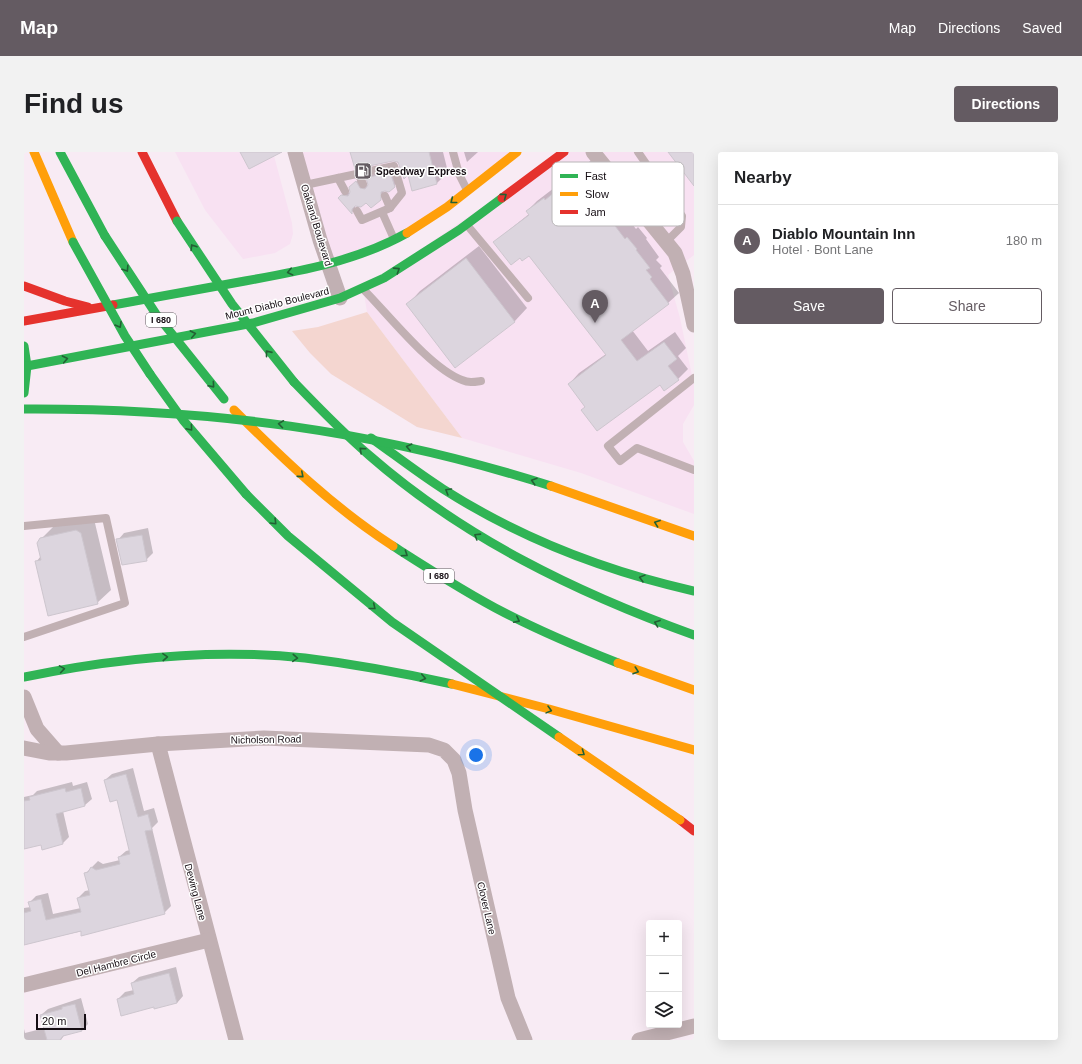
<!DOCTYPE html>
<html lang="en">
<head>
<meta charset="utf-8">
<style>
	:root { --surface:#fff; --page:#f2f2f2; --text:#202124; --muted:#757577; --line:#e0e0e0; --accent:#645b62 }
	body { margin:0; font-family:Arial,sans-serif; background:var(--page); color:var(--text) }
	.controls { position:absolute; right:12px; bottom:12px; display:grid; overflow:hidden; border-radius:4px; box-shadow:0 4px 16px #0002 }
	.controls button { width:36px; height:36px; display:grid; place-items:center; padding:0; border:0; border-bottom:1px solid var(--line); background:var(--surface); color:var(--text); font:20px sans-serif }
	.scale { position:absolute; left:12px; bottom:10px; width:50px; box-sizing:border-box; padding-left:4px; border:2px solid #150d13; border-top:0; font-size:11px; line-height:14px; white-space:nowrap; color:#150d13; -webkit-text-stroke:3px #fff; paint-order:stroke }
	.you { position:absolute; left:452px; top:603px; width:14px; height:14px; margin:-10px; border:3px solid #fff; border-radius:50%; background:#1a73e8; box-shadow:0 0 0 6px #1a73e833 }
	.badge { display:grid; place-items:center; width:26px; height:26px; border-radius:50%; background:var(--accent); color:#fff; font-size:13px; font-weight:700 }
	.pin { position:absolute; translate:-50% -33px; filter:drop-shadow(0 1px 2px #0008) }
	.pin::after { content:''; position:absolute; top:21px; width:14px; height:12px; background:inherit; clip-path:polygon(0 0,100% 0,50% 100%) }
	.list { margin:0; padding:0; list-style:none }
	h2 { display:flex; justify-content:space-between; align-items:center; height:52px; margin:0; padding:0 16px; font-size:17px }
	h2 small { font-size:13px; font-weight:400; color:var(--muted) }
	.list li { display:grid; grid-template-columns:26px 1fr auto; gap:12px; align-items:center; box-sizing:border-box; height:72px; padding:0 16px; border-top:1px solid var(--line) }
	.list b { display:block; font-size:15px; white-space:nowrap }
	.list p { margin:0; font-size:13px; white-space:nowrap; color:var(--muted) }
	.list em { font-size:13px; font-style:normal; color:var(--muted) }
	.actions { display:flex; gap:8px; padding:12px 16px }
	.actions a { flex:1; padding:9px 0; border:1px solid var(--accent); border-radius:4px; text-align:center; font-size:14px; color:var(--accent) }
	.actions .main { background:var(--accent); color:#fff }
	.icon { flex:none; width:22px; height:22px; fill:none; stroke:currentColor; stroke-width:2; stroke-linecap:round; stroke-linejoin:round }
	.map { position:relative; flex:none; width:670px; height:888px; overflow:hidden; border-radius:4px }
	header { display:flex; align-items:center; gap:24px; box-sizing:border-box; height:56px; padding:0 20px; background:var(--accent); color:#fff }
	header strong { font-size:19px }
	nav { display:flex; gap:22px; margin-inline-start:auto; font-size:14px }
	.intro { display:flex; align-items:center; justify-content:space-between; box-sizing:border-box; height:96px; padding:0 24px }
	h1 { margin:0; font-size:28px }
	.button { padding:10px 18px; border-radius:4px; background:var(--accent); color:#fff; font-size:14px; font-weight:700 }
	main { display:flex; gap:24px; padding:0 24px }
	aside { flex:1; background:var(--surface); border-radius:4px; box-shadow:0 4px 16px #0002 }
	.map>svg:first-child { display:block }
	.built { fill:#f8e1f2 }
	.green { fill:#f4d6d0 }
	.shadow { fill:#0003 }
	.building { fill:#dcd5de; stroke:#cdc6ce }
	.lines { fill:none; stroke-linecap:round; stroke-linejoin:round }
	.lane { stroke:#c1b0b3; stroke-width:8 }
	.street { stroke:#c1b0b3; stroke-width:15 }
	.fast { stroke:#30b455; stroke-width:9 }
	.slow { stroke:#ff9f0a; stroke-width:9 }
	.jam { stroke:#e5322d; stroke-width:9 }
	.fast-bridge { stroke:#30b455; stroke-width:9 }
	.slow-bridge { stroke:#ff9f0a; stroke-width:9 }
	.oneway { stroke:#226034 }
	.labels { text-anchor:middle; stroke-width:3; stroke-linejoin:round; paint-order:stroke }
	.shield { fill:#fff; stroke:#5b565a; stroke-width:1 }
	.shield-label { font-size:9px; font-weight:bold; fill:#150d13 }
	.poi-label { font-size:10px; font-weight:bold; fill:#150d13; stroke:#fff; text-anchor:start }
	.street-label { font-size:10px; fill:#150d13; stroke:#fff }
	.key { fill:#fff; stroke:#b9b6b8; stroke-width:1 }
	.key-label { font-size:11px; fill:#150d13 }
</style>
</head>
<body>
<header>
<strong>Map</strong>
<nav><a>Map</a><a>Directions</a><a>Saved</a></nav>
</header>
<div class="intro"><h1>Find us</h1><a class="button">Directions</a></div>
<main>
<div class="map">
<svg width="670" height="888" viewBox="0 0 670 888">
	<rect width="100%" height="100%" fill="#f8ebf4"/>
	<!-- built -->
	<g class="built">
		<polygon points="151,0 249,0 268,71 269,82 266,92 251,101 219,107 181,58"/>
		<polygon points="275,0 493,0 397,74 304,112"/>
		<polygon points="540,0 670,0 670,103 644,123 656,166 670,233 670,253 659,272 659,290 670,309 670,362 557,321 438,286 343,160 339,136"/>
	</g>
	<!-- green -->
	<polygon class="green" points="343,160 438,286 393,275 307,222 286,201 268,179 294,175"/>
	<!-- shadow -->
	<g class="shadow">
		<polygon points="327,0 419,0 424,20 413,31 384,21 371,8"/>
		<polygon points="440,0 454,0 443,10"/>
		<polygon points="572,4 599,39 590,48 612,77 614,75 623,86 622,87 635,105 632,108 638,114 636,116 655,141 644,151 608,178 624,199 651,180 662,196 654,204 664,217 654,227 562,255 545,232 555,221 582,202 505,103 496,105 470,90 505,62 503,59 513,49 530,36 532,38"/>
		<polygon points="369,18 373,31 365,39 360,38 359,44 347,55 342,49 331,53 331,58 328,60 315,46 321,40 327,41 326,36 335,27 339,33 344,34 343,26 346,23"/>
		<polygon points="455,94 503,156 490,170 383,153 396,139"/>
		<polygon points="70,367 87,438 73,451 12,410 17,404 17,387 31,373"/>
		<polygon points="124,376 129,401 122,408 94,388 100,381"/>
		<polygon points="109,616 120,659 130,656 134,670 128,676 147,754 140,761 0,792 0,756 7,755 6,750 12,744 24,741 29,762 57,756 54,746 61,739 66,738 62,721 74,709 79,712 96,708 95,705 102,699 106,698 94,647 81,628 88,622"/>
		<polygon points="48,630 49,634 63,630 68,647 61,653 39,659 45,685 39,691 18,692 0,696 0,645 9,643 13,639"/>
		<polygon points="152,815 159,844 153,851 130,854 94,847 101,840 110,838 108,831 115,825"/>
		<polygon points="57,846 64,872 58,878 41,882 37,888 0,888 0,877 1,881 21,876 17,863 24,857"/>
	</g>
	<!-- building -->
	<g class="building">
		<polygon points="216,0 258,0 225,17"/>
		<polygon points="326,0 405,0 413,32 388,39 384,23 380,27 374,10 369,9 331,17"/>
		<polygon points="644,0 670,0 670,34"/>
		<polygon points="561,14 589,50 579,58 601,87 603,85 613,97 612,98 626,116 622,118 628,125 626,127 645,152 597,188 613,209 640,190 653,207 644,214 655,228 640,239 636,233 573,279 557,258 561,255 544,232 582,203 505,104 498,109 496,106 487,113 469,90 505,63 502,59 520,46 521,48 552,23 551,21"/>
		<polygon points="366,20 371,35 365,40 361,39 357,40 357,48 347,56 342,51 337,55 331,54 328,57 328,62 314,46 317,43 324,44 326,40 325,35 332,29 336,36 341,37 344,33 342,26"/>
		<polygon points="442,106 491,170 431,216 382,152"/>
		<polygon points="52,378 57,381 74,452 24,464 11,409 17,408 13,391 16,386"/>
		<polygon points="118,383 123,409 98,413 92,387"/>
		<polygon points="102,622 114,665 124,662 128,678 121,679 141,762 57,784 57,779 0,793 0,761 7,759 4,750 17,747 22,768 57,760 53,746 66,743 60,721 64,720 67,715 72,718 96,712 94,705 106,702 93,648 86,650 80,628"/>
		<polygon points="41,636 42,640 57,636 61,654 32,662 39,692 18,698 17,693 0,697 0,649 6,648 5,645"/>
		<polygon points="145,821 153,851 130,857 130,855 97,864 93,847 110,842 107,831"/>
		<polygon points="51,852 58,879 39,884 36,888 23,888 16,863 38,857 38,855"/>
	</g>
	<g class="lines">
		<!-- lane -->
		<g class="lane">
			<polyline points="429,0 435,22 443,38"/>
			<polyline points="614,0 658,64 657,75 642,90"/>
			<polyline points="334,21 339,32"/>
			<polyline points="314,26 321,39"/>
			<polyline points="281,33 370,14 378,41 366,56 338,68 333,59"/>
			<polyline points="361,44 366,56"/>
			<polyline points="358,60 370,87"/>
			<polyline points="443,73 504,146"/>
			<path d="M339,137C365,163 406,216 438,228C445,231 450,230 457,229"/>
			<polyline points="670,226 584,294 596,309 613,296 670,318"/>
			<polyline points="0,374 82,366 101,451 0,485"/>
		</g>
		<!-- street -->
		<g class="street">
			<polyline points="271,0 296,88 316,146"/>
			<polyline points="569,0 651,101 659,122 670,173"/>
			<polyline points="0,545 13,577 34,601"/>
			<polyline points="134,592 212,888"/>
			<polyline points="0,596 25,601 42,601 134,592 240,586 405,593 420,598 430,608 435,621 441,658 484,846 501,888"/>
			<polyline points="0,833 185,788"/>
			<polyline points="615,888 670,874"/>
		</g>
		<!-- fast -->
		<g class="fast">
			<polyline points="36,0 81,84"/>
			<path d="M89,153C133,145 177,137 221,129C277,119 333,109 383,81"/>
			<polyline points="0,194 3,214 0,241"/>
			<polyline points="3,214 229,171 316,146 360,126 435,78 478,46"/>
			<polyline points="0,215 3,214"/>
			<polyline points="126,222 159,268 222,342"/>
			<path d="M270,230C294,255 319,281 346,304C440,386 553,441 670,483"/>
			<path d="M347,286C371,303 394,321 419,337C496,386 581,419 670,439"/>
			<path d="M369,394C405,417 442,441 481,461C518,480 556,496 594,511"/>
			<path d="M0,525C92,506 187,496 281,506C330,512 379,521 428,532"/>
		</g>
		<!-- slow -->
		<g class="slow">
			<polyline points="10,0 49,90"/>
			<polyline points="383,81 423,55 493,0"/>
			<path d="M210,258C259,307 310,356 369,394"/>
			<polyline points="594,511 670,538"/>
			<polyline points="428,532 525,557 670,598"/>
		</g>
		<!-- jam -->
		<g class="jam">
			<polyline points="118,0 153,69"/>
			<polyline points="478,46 540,0"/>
			<polyline points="0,134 41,149 64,155"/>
			<polyline points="0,169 89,153"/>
			<polyline points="656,668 670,679"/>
		</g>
		<!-- fast-bridge -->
		<g class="fast-bridge">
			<polyline points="153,69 208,152 270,230"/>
			<polyline points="81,84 132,162 200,247"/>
			<polyline points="49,90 101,184 126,222"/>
			<path d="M0,257C182,256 352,278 527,334"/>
			<polyline points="222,342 264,384 368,470 535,585"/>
		</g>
		<!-- slow-bridge -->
		<g class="slow-bridge">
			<polyline points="527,334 670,384"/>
			<polyline points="535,585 656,668"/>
		</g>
	</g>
	<!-- one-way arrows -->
	<defs><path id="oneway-chevron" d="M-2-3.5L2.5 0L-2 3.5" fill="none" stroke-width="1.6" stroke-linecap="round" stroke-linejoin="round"/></defs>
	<g class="oneway">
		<use href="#oneway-chevron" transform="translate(480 44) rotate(-37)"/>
		<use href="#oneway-chevron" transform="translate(429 49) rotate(142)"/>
		<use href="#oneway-chevron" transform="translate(169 95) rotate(-122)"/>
		<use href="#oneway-chevron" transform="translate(102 117) rotate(57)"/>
		<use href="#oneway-chevron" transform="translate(373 118) rotate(-33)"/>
		<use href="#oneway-chevron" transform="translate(266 120) rotate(167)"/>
		<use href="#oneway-chevron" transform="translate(95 173) rotate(60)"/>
		<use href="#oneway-chevron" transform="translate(169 182) rotate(-11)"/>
		<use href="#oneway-chevron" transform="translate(244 201) rotate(-129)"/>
		<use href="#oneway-chevron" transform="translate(41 207) rotate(-11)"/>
		<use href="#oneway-chevron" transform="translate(188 233) rotate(49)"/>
		<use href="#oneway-chevron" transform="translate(257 272) rotate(-172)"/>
		<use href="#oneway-chevron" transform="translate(166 276) rotate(50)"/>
		<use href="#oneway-chevron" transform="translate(385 295) rotate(-167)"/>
		<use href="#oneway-chevron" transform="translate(338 298) rotate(-138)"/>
		<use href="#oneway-chevron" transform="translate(277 323) rotate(41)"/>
		<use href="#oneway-chevron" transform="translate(510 329) rotate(-163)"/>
		<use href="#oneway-chevron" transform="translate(424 339) rotate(-149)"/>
		<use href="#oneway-chevron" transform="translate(250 370) rotate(45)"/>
		<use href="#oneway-chevron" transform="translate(633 371) rotate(-160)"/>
		<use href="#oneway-chevron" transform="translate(453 384) rotate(-148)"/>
		<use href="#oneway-chevron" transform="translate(381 402) rotate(34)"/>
		<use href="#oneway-chevron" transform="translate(618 426) rotate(-165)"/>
		<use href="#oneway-chevron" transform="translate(349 455) rotate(39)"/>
		<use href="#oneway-chevron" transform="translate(493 468) rotate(27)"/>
		<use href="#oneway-chevron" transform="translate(633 471) rotate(-160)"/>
		<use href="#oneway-chevron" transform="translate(141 505) rotate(-3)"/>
		<use href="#oneway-chevron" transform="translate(271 506) rotate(4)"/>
		<use href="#oneway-chevron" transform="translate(38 517) rotate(-9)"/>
		<use href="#oneway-chevron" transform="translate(612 519) rotate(19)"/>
		<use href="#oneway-chevron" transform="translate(399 526) rotate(12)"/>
		<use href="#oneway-chevron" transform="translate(525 558) rotate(15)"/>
		<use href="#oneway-chevron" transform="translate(558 601) rotate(35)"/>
	</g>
	<!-- icons -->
	<defs>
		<symbol id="fuel-square" viewBox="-11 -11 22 22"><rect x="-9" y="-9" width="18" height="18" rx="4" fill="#645b62" stroke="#fff"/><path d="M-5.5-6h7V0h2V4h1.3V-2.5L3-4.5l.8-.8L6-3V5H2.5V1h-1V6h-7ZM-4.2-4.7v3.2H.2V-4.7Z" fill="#fff"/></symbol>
	</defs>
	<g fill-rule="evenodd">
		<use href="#fuel-square" x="329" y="9" width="20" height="20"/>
	</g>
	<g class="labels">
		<!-- shield labels -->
		<g class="shield">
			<rect x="122" y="161" width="30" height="14" rx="3"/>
			<rect x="400" y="417" width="30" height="14" rx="3"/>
		</g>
		<g class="shield-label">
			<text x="137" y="171">I 680</text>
			<text x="415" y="427">I 680</text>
		</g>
		<!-- poi labels -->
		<g class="poi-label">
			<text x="352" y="23">Speedway Express</text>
		</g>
		<!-- street labels -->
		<g class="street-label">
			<text transform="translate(293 73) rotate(73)" y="4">Oakland Boulevard</text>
			<text transform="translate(253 151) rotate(-14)" y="4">Mount Diablo Boulevard</text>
			<text transform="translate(242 587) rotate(-1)" y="4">Nicholson Road</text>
			<text transform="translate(172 740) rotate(75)" y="4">Dewing Lane</text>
			<text transform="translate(463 756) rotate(77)" y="4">Clover Lane</text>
			<text transform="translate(92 811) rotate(-14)" y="4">Del Hambre Circle</text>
		</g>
	</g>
	<!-- legend -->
	<rect x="528" y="10" width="132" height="64" rx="6" class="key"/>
	<rect x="536" y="22" width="18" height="4" fill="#30b455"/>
	<rect x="536" y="40" width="18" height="4" fill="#ff9f0a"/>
	<rect x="536" y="58" width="18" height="4" fill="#e5322d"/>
	<g class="key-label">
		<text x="561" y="28">Fast</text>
		<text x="561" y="46">Slow</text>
		<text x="561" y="64">Jam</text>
	</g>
</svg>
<div class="controls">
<button>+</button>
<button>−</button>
<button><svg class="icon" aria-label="layers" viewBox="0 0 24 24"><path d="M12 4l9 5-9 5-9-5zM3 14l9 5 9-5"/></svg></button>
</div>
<div class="scale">20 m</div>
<div class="you"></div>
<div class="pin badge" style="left:571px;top:171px">A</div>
</div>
<aside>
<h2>Nearby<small></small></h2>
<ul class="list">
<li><span class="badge">A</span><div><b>Diablo Mountain Inn</b><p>Hotel · Bont Lane</p></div><em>180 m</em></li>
</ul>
<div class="actions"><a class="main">Save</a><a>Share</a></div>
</aside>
</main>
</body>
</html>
